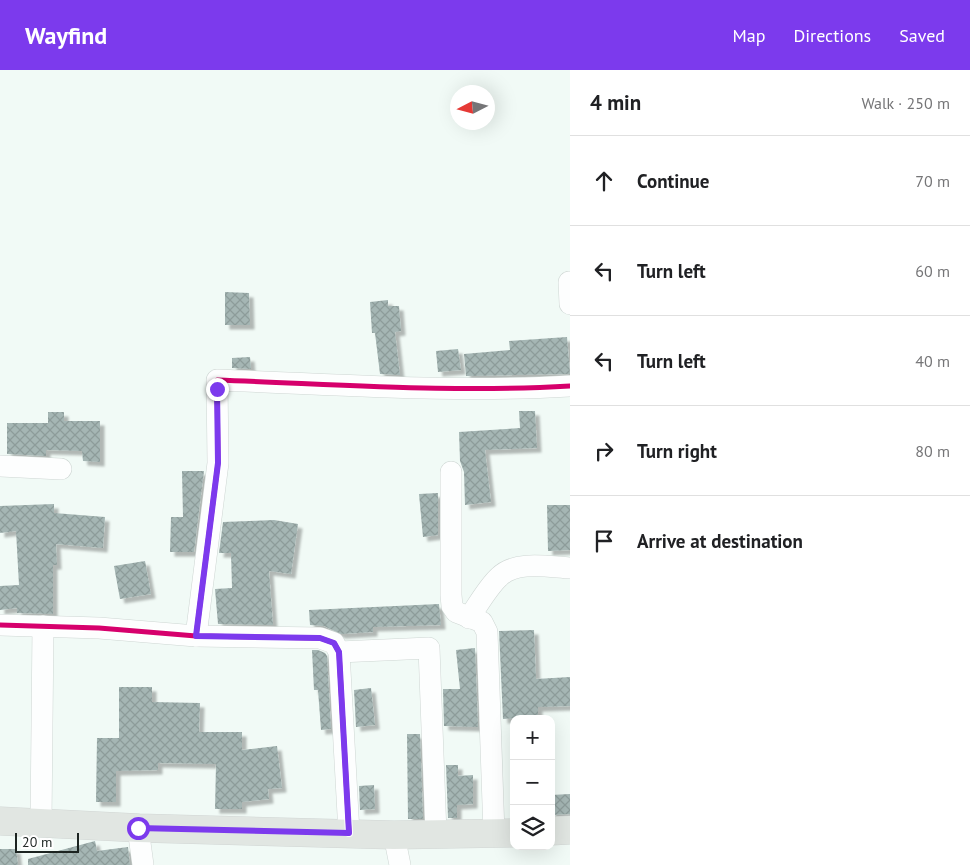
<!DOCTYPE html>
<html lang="en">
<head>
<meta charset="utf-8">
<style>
	:root { --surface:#fff; --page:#f2f2f2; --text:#202124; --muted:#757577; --line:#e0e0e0; --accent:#7c3aed }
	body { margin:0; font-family:"PT Sans",sans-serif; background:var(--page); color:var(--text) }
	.controls { position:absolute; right:15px; bottom:15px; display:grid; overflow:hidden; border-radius:10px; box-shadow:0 5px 20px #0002 }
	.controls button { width:45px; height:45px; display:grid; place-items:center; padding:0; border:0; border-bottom:1px solid var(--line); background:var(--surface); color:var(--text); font:25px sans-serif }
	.compass { position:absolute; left:450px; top:15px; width:45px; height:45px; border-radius:50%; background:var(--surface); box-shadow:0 5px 20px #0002; rotate:264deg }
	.scale { position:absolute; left:15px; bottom:12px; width:64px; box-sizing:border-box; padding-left:5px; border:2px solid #1c2421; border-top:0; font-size:14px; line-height:18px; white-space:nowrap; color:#1c2421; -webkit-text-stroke:4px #fff; paint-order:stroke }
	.stop { position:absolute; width:15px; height:15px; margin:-11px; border:4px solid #7c3aed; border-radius:50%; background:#fff }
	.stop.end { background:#7c3aed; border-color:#fff; box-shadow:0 1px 5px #0008 }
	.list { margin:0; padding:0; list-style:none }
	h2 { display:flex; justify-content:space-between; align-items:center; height:65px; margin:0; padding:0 20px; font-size:21px }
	h2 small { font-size:16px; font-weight:400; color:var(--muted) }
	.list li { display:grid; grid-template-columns:32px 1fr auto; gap:15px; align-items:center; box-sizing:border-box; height:90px; padding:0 20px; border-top:1px solid var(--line) }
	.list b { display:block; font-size:19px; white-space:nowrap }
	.list em { font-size:16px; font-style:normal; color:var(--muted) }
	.icon { flex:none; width:28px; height:28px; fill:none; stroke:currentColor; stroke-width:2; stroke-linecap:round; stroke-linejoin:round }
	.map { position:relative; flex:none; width:570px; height:795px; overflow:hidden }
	header { display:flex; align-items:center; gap:30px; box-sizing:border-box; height:70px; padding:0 25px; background:var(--accent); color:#fff }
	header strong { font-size:24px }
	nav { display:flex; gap:28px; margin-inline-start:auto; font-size:18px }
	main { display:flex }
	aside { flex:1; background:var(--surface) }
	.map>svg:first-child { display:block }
	.building { fill:url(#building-cross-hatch); filter:url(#shadow) }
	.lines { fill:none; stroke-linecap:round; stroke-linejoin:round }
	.minor-casing { stroke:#ced6d3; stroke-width:22 }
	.major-casing { stroke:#d1d6d4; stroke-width:29 }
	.minor { stroke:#fdfefe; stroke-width:21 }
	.major { stroke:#e1e6e2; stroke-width:28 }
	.cycleway-casing { stroke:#fff; stroke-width:8 }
	.cycleway { stroke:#d6006c; stroke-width:5 }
	.route { stroke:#7c3aed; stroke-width:6 }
</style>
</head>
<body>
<header>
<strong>Wayfind</strong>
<nav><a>Map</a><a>Directions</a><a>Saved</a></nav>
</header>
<main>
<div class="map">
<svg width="570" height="795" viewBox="0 0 570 795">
	<defs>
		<pattern id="building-cross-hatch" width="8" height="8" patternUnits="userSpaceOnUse" patternTransform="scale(1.25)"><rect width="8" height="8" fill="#a5b6b4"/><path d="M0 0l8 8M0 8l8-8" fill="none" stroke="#8d9c9a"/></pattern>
		<filter id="shadow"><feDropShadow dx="4.5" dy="4.5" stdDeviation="1" flood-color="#0004"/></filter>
	</defs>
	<rect width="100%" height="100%" fill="#f1faf6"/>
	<!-- building -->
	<g class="building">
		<polygon points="225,222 249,223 250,255 225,255"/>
		<polygon points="388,230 388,236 399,236 401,261 395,262 400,305 380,304 375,263 372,263 370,232"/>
		<polygon points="567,267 570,304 466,306 464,284 510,280 509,271"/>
		<polygon points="458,279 461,300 438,302 436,281"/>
		<polygon points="250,287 251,299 232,298 232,288"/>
		<polygon points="519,341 535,341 537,378 485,380 491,432 465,435 464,402 460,391 459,362 520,358"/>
		<polygon points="48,342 64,342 64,351 100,351 100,392 83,391 82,381 46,380 46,386 7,384 7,353 48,353"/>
		<polygon points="182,401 204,401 194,482 170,482 171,447 183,447"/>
		<polygon points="438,423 438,465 423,467 419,424"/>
		<polygon points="54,434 54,443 105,447 103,478 56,474 57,495 53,495 53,544 17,543 17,538 0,540 0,516 19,515 16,461 0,463 0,436"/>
		<polygon points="547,435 570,435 570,480 548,481"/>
		<polygon points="274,450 298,454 291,504 269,501 273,555 218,554 215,519 232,518 231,483 219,483 223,452"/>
		<polygon points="145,491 151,524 120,529 114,496"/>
		<polygon points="439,534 441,555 373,557 373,562 341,564 324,556 310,555 309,540"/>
		<polygon points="534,560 536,609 570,607 570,636 538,637 538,647 503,649 499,561"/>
		<polygon points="475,578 478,657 444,656 443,619 460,619 456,580"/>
		<polygon points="312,580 318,580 325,583 327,586 331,659 321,660 318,620 314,620"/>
		<polygon points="119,617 152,617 152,632 200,633 199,662 242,662 242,680 277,676 282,718 268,719 269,729 242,732 242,739 215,739 216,694 158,693 158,700 116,701 116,732 96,732 97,668 119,668"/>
		<polygon points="371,618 375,655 356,657 354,620"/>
		<polygon points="407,664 420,664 423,749 408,749"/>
		<polygon points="446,695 458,695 458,706 473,705 473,734 457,735 457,748 448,748"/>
		<polygon points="374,715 375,739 360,740 359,716"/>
		<polygon points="570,724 570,744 551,745 551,725"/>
		<polygon points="95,771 97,781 128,777 130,795 28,795 28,789"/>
		<polygon points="0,779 16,779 18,795 0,795"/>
	</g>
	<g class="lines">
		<defs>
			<g id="minor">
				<polyline points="569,212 570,234"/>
				<polyline points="0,396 61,399"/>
				<polyline points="451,402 451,525 452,536 456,542 482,552 487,562 494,763"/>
				<path d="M469,548C478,535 488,517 499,507C516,490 549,497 570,498"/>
				<polyline points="0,555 99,558 196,566 320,568 334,573 339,582 349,763"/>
				<path d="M196,566L218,393L217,310C335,314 452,323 570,316"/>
				<polyline points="339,582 429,578 436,764"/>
				<polyline points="41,753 43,556"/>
				<polyline points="138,758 143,795"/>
				<polyline points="394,765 400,795"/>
			</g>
			<g id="major">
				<polyline points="0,751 139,758 394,765 514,763"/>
				<polyline points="551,761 570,760"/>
			</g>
		</defs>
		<!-- minor casing -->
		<use href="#minor" class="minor-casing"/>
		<!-- major casing -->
		<use href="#major" class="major-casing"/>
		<!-- minor -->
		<use href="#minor" class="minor"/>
		<!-- major -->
		<use href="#major" class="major"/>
		<defs>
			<g id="cycleway">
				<polyline points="0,555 99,558 196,566 320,568 334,573 339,582 349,763"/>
				<path d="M196,566L218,393L217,310C335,314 452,323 570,316"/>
			</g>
		</defs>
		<!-- cycleway casing -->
		<use href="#cycleway" class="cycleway-casing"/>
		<!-- cycleway -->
		<use href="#cycleway" class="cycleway"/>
	</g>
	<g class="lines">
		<!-- route -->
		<polyline class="route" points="138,758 349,763 339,582 334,573 320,568 196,566 218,393 217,319"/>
	</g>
</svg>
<div class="controls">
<button>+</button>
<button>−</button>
<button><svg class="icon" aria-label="layers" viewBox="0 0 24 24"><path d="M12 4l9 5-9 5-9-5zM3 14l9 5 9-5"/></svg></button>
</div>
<svg class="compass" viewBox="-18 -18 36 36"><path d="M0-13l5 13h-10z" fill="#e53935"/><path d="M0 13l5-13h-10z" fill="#757577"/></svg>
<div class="scale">20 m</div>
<div class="stop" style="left:138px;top:758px"></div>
<div class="stop end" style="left:217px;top:319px"></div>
</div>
<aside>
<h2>4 min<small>Walk · 250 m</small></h2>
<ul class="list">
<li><svg class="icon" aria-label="ahead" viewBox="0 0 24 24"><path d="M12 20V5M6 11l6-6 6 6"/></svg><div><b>Continue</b></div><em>70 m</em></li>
<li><svg class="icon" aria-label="left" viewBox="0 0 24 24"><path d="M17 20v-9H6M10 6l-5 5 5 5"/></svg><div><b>Turn left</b></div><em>60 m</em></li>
<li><svg class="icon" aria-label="left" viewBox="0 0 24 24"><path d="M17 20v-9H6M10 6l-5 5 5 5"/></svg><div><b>Turn left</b></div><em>40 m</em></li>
<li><svg class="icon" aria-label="right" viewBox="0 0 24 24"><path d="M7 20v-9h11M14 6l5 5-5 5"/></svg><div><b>Turn right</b></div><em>80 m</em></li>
<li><svg class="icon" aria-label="arrive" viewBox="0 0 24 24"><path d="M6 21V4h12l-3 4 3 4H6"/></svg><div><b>Arrive at destination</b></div></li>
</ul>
</aside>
</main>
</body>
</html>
